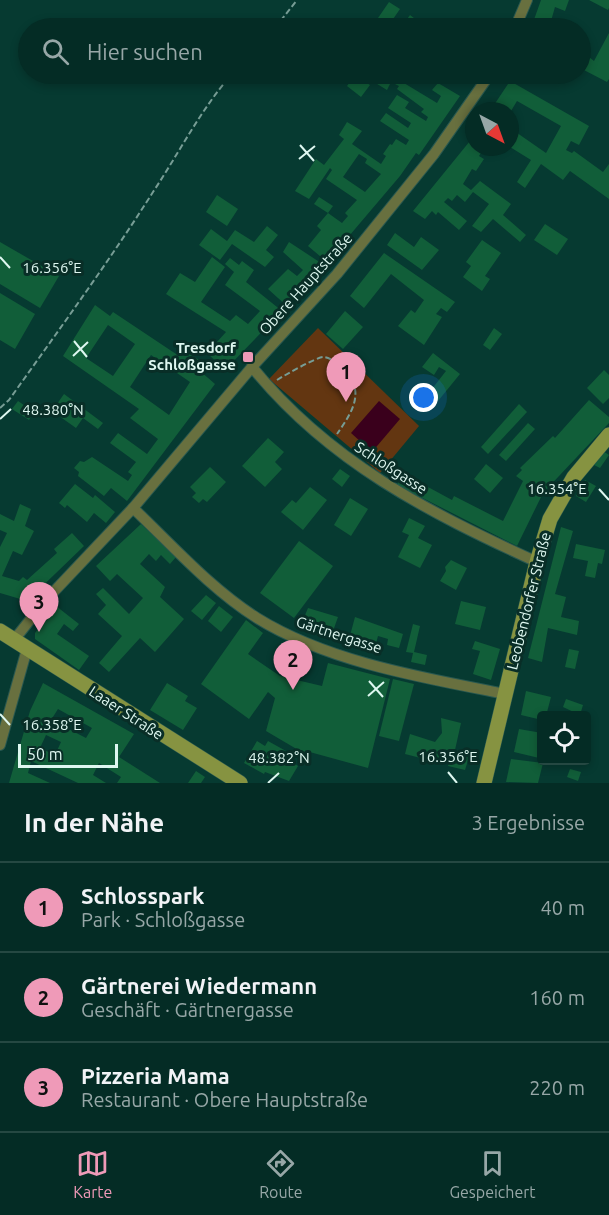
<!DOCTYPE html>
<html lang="de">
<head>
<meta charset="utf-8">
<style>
	:root { --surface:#042c25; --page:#123832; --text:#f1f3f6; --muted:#97a7a7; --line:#254842; --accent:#ef9ab8 }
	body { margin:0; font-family:Ubuntu,sans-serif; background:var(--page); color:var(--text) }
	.controls { position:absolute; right:18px; bottom:18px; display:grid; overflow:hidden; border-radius:6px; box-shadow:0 3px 9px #0003 }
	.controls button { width:54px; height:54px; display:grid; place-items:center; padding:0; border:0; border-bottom:2px solid var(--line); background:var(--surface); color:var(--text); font:30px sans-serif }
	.compass { position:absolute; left:465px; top:102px; width:54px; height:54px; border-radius:50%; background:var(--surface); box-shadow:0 3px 9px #0003; rotate:139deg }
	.scale { position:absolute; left:18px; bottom:15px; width:100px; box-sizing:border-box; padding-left:6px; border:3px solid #def7f0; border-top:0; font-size:16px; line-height:21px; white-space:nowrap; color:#def7f0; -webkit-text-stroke:4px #092e27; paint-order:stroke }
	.you { position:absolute; left:424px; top:398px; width:21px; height:21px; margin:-15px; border:4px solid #fff; border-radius:50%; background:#1a73e8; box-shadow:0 0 0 9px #1a73e833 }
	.badge { display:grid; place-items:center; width:39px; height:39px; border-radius:50%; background:var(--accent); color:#111; font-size:20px; font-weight:700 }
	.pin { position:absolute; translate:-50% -50px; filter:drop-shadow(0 2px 3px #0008) }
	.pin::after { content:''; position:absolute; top:32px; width:21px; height:18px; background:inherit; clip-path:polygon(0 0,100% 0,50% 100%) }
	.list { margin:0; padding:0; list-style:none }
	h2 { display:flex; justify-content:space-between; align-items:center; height:78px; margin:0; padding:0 24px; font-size:26px }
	h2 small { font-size:20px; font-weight:400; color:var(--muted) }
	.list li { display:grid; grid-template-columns:39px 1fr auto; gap:18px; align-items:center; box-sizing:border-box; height:90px; padding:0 24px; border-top:2px solid var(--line) }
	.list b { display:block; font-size:22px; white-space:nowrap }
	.list p { margin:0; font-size:20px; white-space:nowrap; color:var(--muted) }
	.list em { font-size:20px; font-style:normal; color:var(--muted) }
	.icon { flex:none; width:33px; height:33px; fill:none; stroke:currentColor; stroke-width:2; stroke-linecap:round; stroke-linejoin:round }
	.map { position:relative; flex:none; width:609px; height:783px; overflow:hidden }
	.search { position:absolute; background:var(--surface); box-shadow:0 3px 9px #0003; left:18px; right:18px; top:18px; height:66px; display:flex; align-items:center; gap:15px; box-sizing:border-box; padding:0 21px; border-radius:33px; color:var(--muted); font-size:22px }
	.sheet { height:348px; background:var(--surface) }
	nav { display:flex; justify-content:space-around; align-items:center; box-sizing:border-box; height:84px; border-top:2px solid var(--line); background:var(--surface); font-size:16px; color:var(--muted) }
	nav a { display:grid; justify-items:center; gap:3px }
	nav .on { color:var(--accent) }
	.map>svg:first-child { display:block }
	.green { fill:#633611 }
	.water { fill:#3a001c }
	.building { fill:#115e39; fill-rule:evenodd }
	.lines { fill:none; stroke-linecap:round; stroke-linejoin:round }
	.street-casing { stroke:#295850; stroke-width:12 }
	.secondary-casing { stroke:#295850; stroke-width:16 }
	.path { stroke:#779d95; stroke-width:2; stroke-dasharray:6 3; stroke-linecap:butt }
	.street { stroke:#68703f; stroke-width:10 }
	.secondary { stroke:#869341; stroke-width:15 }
	.ticks { fill:none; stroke:#def7f0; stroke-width:2 }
	.poi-dot { fill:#ef9ab8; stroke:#092e27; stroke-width:2 }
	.labels { text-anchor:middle; stroke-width:6; stroke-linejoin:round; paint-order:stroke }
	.street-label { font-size:15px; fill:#def7f0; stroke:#092e27 }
	.poi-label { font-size:15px; font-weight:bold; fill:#def7f0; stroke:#092e27; text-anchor:end }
	.ticks-label { font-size:15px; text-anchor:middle; fill:#def7f0; stroke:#092e27; stroke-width:6; stroke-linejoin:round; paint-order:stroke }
</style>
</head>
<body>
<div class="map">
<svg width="609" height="783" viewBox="0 0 609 783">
	<rect width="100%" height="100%" fill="#063a31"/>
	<!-- green -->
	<polygon class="green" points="318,328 419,426 380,473 269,379"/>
	<!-- water -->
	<polygon class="water" points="379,401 400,419 372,452 351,433"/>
	<!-- building -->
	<g class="building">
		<polygon points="541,0 569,0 565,11 555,7 549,28 531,28"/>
		<polygon points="589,0 609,0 609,8 608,10"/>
		<polygon points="389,2 400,9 389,25 378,18"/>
		<polygon points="410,15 423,25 420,28 414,28 405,22"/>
		<polygon points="609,33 609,79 607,82 580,68 580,50 594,61"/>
		<path d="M365,74H389L437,103L441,96L432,90L438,83L460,96L419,155L416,153L400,176L327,262L308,246L321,230L317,226L328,213L342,223L348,216L345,213L357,200L326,179L332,170L330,168L309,199L295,191L316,159L324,165L344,139L339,135L347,122L362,131L352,144L381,164L386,156L383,154L390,144L392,145L396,139L406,145L409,140L380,121L386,113L408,128L411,123L388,108L397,95L409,102L405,108L426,121L428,117L421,112L424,109L397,89L399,86L391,82L387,90L364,76ZM359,154L367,159L365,163L381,174L365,192L343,177Z"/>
		<polygon points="355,75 370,85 361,97 347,86"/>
		<polygon points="510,81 589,126 579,145 571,141 566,150 572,153 574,151 603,172 609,164 609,199 570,171 563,180 541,164 525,188 517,182 531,160 510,147 510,128 546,153 561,126 517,101 511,111 490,111"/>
		<polygon points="474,136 474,147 485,147 479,156 484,159 476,171 472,169 463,184 471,190 480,181 511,204 503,215 526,235 520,242 493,219 481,232 472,226 489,204 473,192 465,202 457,195 452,201 448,198 444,202 467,221 459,230 438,212 436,215 432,211 425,219 413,211"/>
		<polygon points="217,195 238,209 227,226 206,212"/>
		<polygon points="319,197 333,206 328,213 314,204"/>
		<polygon points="545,224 568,239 557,255 534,240"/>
		<polygon points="267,226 278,235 266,250 274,257 265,267 232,244 220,260 199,245 211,229 227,241 235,230 254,242"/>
		<polygon points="395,233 414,247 421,237 439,250 422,270 387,245"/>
		<polygon points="482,240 501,253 485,276 490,279 482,291 463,277 471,266 466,262"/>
		<polygon points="0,242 59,276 40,308 0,284"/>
		<polygon points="289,242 324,265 288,307 268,289 288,269 297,276 303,270 283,252"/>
		<polygon points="384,253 455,302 447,312 441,308 436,314 442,317 424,345 398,326 411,310 415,313 424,300 391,274 364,308 350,296"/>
		<polygon points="212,257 225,267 201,302 230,321 236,315 248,324 260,311 225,285 234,272 225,264 230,258 239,265 242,261 254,270 246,282 282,311 225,370 207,353 226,332 166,294 180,273 195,282"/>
		<polygon points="0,293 35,314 15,349 0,340"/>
		<path d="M95,305L110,316L113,312L179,356L183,349L205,364L200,371L215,384L127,501L111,488L104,496L78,476L79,472L74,468L80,461L84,462L92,457L128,481L132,475L128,472L136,462L110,443L118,433L147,454L158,439L130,418L139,409L63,356ZM108,325L135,344L113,376L86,358ZM151,355L190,382L169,415L130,387Z"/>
		<polygon points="345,311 363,327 343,349 326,334"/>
		<polygon points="494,328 502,334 490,350 483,345"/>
		<polygon points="433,353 460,374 438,401 428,394 446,371 439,367 434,375 422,367"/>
		<polygon points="604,370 609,375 609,398 603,404 587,388"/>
		<polygon points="64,394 103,423 98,429 83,418 76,428 52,411"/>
		<polygon points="589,400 609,417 609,423 543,493 517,546 397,485 404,474 452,500 454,496 503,521 523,481 516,476 522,470 520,468 553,436 555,438"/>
		<polygon points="18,401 34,412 29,420 12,409"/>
		<polygon points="519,404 527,412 488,454 481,447"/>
		<polygon points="528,423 535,429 506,461 499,455"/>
		<polygon points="268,438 284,452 275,462 282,469 265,487 242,466"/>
		<polygon points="603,451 609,455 600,468 594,465"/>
		<polygon points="486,464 503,478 490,493 474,479"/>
		<polygon points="210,467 226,482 207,502 203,499 199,503 192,497 196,493 190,487"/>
		<polygon points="340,469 350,476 342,487 332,479"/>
		<polygon points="585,480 596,486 586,502 576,496"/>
		<polygon points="75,484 93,498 95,495 115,512 106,523 94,513 87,522 67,505 65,508 59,503"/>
		<polygon points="310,487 327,500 303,530 281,512 292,500 296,503"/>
		<polygon points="350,498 368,509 351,536 334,525"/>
		<polygon points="20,504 31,509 25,526 34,531 22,555 13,551 2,576 19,581 23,577 27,580 57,553 54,549 72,533 84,546 27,601 0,593 0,547 7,533 0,530 0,514 14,521"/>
		<polygon points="409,518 425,526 418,538 432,545 420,568 398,557 409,535 402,532"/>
		<polygon points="141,524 176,557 170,564 161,555 156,561 149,554 140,564 165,587 160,597 184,619 155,652 140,638 109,672 99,663 122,636 98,614 106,605 96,594 103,588 129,614 143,598 117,574 110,581 96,566"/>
		<polygon points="561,527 573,531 555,594 566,597 561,617 579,621 577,635 548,628 542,662 528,658"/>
		<polygon points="299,541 333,566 294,618 260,593"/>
		<polygon points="576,544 605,550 602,564 598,563 595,578 585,576 588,561 573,558"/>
		<polygon points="451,560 467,568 456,590 440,581 446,571 445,567"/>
		<polygon points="206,595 216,603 202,620 191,611"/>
		<polygon points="461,601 486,607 480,630 455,624"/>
		<polygon points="56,606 79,624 73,631 64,624 57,634 89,656 79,670 35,639 35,633"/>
		<polygon points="219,606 233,617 221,632 208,621"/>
		<polygon points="308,608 338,617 333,631 325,628 323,633 301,625"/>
		<polygon points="355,617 403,634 399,648 387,645 388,639 378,636 375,647 348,643"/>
		<polygon points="246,620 263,633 248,654 280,676 322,686 328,663 390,679 368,768 306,751 305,754 266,731 275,698 268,692 249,719 201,684"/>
		<polygon points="413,624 420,626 414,652 427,655 425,665 411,662 413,653 406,652"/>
		<polygon points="475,641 500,649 491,680 473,674 480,651 472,649"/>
		<polygon points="569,649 579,651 575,669 565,667"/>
		<polygon points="393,679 414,684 399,741 379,736"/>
		<path d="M43,683L134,734L119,757L160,783H117L121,777L99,763L93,775L106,783H78L31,761L28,773L50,783H9L30,711ZM58,709L92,728L86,738L51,720ZM46,735L61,742L55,755L40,748Z"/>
		<polygon points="167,683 188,696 185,701 197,708 183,730 150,710"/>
		<polygon points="526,691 551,697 546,716 542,716 542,720 521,715"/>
		<polygon points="566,699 583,705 580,715 563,707"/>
		<polygon points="441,718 461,723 455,750 470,754 465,770 448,766 450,761 437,758 436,762 405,754 410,734 435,742 442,733"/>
		<polygon points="519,729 542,733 539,758 514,752"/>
		<polygon points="257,741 265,746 268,741 286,751 283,756 298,766 289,781 265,772 264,774 244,763"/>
		<polygon points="511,759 543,763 538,783 506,782"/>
		<polygon points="570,769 581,772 578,781 567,777"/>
		<polygon points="196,771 205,777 201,783 188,783"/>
	</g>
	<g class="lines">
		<defs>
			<g id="street">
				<polyline points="515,28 527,0"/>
				<path d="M252,367C329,462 428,512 537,562"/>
				<path d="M133,508C172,545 211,589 257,618C328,662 424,678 506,694"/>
				<polyline points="14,640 45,601 133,508 252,367 337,274 434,154 490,74"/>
				<polyline points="0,745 27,649"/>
			</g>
			<g id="secondary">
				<polyline points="0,631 240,783"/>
				<polyline points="484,783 537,562 550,519 574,477 609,435"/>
			</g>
		</defs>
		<!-- street casing -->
		<use href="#street" class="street-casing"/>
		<!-- secondary casing -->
		<use href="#secondary" class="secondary-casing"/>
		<!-- path -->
		<g class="path">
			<polyline points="275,28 297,0"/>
			<path d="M277,380C285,375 317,357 323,357C330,357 338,364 343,368C366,391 353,411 337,434"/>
			<path d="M0,408L9,400C58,331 108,263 153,192C179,153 201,109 232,74"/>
		</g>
		<!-- street -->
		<use href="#street" class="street"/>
		<!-- secondary -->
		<use href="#secondary" class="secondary"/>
	</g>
	<!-- ticks -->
	<path class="ticks" d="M300,145L314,161M299,159L315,146M0,257L10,268M74,341L87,357M73,356L88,342M0,419L11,409M599,489L609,500M369,681L383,697M368,696L384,682M0,714L10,725M448,772L457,783M268,783L279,773"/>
	<!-- markers -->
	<rect class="poi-dot" x="242" y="351" width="12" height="12" rx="3"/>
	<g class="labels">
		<!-- street labels -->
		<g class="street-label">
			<text transform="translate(306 284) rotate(-48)" y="5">Obere Hauptstraße</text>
			<text transform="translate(391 468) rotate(33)" y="5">Schloßgasse</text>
			<text transform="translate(529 601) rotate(-76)" y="5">Leobendorfer Straße</text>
			<text transform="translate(339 635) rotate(18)" y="5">Gärtnergasse</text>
			<text transform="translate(126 713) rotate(33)" y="5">Laaer Straße</text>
		</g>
		<!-- poi labels -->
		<g class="poi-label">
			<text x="236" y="353">Tresdorf<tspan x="236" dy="17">Schloßgasse</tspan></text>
		</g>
	</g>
	<g class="ticks-label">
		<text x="52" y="273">16.356°E</text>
		<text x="53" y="415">48.380°N</text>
		<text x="557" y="494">16.354°E</text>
		<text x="52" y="730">16.358°E</text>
		<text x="448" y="762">16.356°E</text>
		<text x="279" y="763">48.382°N</text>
	</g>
</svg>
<div class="controls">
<button><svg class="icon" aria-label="locate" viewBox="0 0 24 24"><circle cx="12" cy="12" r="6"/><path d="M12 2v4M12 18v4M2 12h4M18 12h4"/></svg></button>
</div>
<svg class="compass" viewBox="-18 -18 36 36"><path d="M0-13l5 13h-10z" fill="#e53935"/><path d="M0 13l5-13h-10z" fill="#97a7a7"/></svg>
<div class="scale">50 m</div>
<div class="you"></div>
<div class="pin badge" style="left:346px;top:402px">1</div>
<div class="pin badge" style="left:293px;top:690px">2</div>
<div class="pin badge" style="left:39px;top:632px">3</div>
<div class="search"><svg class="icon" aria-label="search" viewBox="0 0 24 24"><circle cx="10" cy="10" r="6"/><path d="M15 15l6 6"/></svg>Hier suchen</div>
</div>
<section class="sheet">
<h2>In der Nähe<small>3 Ergebnisse</small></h2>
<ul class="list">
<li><span class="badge">1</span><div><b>Schlosspark</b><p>Park · Schloßgasse</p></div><em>40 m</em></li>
<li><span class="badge">2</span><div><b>Gärtnerei Wiedermann</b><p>Geschäft · Gärtnergasse</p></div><em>160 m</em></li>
<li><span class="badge">3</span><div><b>Pizzeria Mama</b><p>Restaurant · Obere Hauptstraße</p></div><em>220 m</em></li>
</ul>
</section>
<nav>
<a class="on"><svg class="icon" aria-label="map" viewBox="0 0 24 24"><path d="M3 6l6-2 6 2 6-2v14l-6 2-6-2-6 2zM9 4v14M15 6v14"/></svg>Karte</a>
<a><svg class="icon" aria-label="directions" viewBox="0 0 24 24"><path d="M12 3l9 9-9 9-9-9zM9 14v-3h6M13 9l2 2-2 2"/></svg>Route</a>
<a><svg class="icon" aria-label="saved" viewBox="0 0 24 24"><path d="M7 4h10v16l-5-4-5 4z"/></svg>Gespeichert</a>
</nav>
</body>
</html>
